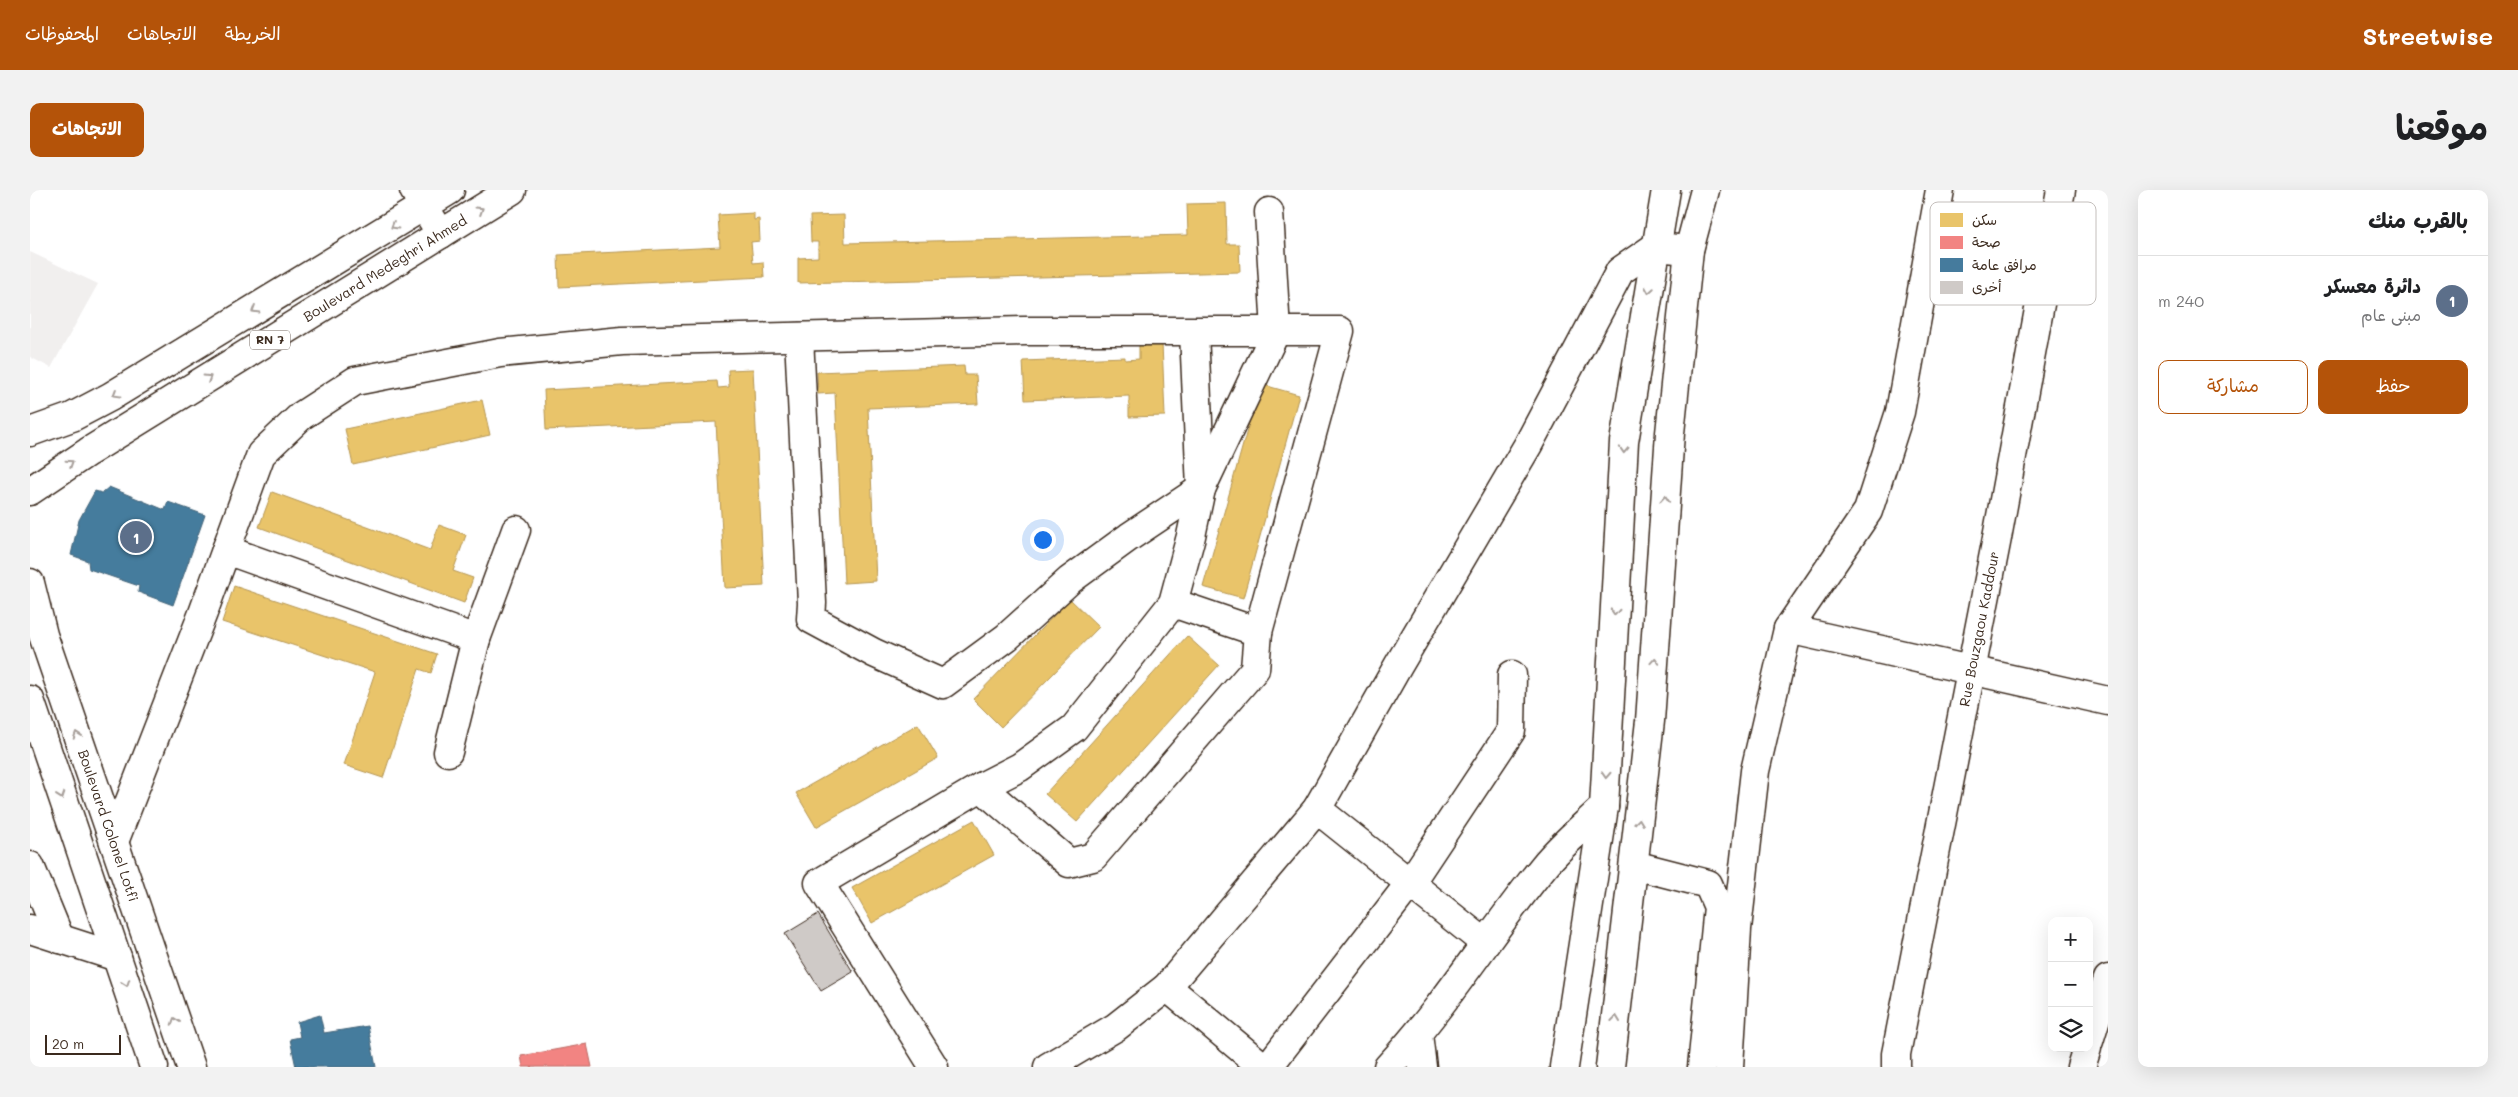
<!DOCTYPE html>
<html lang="ar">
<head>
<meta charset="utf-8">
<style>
	:root { --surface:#fff; --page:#f2f2f2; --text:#202124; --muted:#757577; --line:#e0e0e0; --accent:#b45309 }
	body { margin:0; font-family:Mali,"Playpen Sans Arabic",sans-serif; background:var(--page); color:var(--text); direction:rtl }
	.controls { position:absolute; right:15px; bottom:15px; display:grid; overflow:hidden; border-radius:10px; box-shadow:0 5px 20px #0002 }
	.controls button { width:45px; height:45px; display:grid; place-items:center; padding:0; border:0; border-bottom:1px solid var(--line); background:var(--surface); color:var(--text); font:25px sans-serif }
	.scale { position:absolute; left:15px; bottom:12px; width:76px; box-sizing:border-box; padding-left:5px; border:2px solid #3b2a1e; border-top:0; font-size:14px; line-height:18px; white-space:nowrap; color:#3b2a1e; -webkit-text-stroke:4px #fff; paint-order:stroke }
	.you { position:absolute; left:1012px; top:349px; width:18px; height:18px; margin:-12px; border:4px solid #fff; border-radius:50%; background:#1a73e8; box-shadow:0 0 0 8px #1a73e833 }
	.badge { display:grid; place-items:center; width:32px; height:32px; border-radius:50%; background:var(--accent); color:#fff; font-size:16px; font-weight:700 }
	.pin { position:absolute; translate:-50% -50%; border:2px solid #fff; box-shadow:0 1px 5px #0006 }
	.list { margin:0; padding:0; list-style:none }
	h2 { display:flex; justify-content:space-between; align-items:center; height:65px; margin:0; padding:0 20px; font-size:21px }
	h2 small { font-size:16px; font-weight:400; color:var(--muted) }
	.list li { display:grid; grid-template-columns:32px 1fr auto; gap:15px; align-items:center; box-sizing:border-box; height:90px; padding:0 20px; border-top:1px solid var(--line) }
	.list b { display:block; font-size:19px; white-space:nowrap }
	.list p { margin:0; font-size:16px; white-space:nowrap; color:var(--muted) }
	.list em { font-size:16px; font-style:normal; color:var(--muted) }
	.actions { display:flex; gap:10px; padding:15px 20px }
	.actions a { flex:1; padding:11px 0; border:1px solid var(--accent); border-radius:10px; text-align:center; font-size:18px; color:var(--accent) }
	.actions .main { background:var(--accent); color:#fff }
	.icon { flex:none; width:28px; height:28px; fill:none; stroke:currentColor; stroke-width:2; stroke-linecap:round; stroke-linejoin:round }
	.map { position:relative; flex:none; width:2078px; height:877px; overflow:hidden; direction:ltr; border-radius:10px }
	header { display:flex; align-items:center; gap:30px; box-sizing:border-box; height:70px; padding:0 25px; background:var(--accent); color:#fff }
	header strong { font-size:24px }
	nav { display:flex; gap:28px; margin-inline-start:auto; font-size:18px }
	.intro { display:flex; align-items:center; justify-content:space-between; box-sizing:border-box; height:120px; padding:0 30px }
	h1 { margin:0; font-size:35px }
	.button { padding:12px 22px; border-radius:10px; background:var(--accent); color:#fff; font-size:18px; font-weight:700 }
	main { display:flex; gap:30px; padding:0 30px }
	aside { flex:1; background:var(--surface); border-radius:10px; box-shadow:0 5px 20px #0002 }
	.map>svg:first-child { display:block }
	.built { fill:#f1efee }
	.homes { fill:#e9c46a; stroke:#b59653 }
	.health { fill:#f28482; stroke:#bb6964 }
	.public { fill:#457b9d; stroke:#426377 }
	.building { fill:#cfcac7; stroke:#3b2a1e }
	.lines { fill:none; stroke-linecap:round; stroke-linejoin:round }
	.minor-casing { stroke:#3b2a1e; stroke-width:31 }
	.major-casing { stroke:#3b2a1e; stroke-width:31 }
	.minor { stroke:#fff; stroke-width:28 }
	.major { stroke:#fff; stroke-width:28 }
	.oneway { stroke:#a79f9a }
	.labels { text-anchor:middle; stroke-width:5; stroke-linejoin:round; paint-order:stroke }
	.shield { fill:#fff; stroke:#766a62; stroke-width:1 }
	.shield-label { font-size:12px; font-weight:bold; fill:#3b2a1e }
	.street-label { font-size:14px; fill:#3b2a1e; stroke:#fff }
	.key { fill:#fff; stroke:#c4bfbc; stroke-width:1 }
	.key-label { font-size:14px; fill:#3b2a1e }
</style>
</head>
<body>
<header>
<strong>Streetwise</strong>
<nav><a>الخريطة</a><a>الاتجاهات</a><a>المحفوظات</a></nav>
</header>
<div class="intro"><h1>موقعنا</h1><a class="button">الاتجاهات</a></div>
<main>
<aside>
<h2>بالقرب منك<small></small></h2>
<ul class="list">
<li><span class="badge" style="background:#5c6f8a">1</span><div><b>دائرة معسكر</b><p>مبنى عام</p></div><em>240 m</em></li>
</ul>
<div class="actions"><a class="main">حفظ</a><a>مشاركة</a></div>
</aside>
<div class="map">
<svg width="2078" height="877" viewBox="0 0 2078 877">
	<rect width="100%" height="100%" fill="#fff"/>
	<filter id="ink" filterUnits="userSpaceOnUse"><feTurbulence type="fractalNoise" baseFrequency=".02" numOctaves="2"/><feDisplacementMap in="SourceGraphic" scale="10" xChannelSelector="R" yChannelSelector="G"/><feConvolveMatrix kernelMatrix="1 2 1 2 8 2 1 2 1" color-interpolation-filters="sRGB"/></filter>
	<g filter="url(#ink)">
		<!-- built -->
		<polygon class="built" points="0,62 68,94 21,178 0,167"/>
		<!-- homes -->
		<g class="homes">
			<polygon points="1196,13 1197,54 1209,54 1210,82 768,93 768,68 788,67 788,52 781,52 780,26 814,25 815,53 1158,45 1157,14"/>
			<polygon points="724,23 724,30 729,29 730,51 721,52 723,73 733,72 734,87 529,97 528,65 690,57 688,25"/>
			<polygon points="1132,153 1135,226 1099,227 1099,206 995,210 993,171 1095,167 1095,170 1109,169 1109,154"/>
			<polygon points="934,176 935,185 946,185 948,214 838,218 846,391 814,393 805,203 788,204 787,182"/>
			<polygon points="723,179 734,396 695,398 686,232 516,240 514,200 687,191 688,198 699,197 698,180"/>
			<polygon points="1230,194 1269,205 1213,408 1173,397"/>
			<polygon points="452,210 460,245 323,275 315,239"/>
			<polygon points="242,302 400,360 409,335 436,345 423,381 443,388 434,413 229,337"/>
			<polygon points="204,396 407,464 401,483 389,479 353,588 314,575 345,482 192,432"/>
			<polygon points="1040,409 1069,437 971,537 943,509"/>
			<polygon points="1157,446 1189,475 1047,632 1015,604"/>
			<polygon points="888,534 908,568 786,637 766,603"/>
			<polygon points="944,630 964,665 842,733 822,698"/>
		</g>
		<!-- health -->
		<polygon class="health" points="557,854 562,877 493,877 491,866"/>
		<!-- public -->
		<g class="public">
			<polygon points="79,297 135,320 138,312 175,325 143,415 108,402 109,396 59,379 58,371 41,365 49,330 65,301 72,303"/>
			<polygon points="290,825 294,843 338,836 346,877 266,877 260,849 270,847 267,832"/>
		</g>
		<!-- building -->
		<polygon class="building" points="788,724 823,782 791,801 755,744"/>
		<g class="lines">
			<defs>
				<g id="minor">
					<polyline points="384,0 411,44"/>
					<polyline points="769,147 782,413 781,429 844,463 913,494 977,447 1040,390 1099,347 1171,299 1164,142"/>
					<polyline points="196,360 446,449"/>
					<polyline points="1143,413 1228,442"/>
					<polyline points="1758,439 2078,511"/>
					<polyline points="418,562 446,449 486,340"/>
					<polyline points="1287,619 1455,753"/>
					<polyline points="84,652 173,423 231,264 271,226 325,191 470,163 592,151 995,141 1310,141 1228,442 1225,479 1063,667 1039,673 951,597"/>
					<polyline points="1604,675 1678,694 1688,717 1672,877"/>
					<polyline points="0,676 30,749"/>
					<polyline points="0,739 87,767"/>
					<polyline points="1137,797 1233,877"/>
					<polyline points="1388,844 1392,877"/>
					<polyline points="2059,851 2078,789"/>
					<polyline points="904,877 789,693 951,597 990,577 1044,538 1143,413 1161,346 1171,299 1246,141 1239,22"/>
					<polyline points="1018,877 1086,837 1137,797 1287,619 1368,476 1498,255 1590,81 1625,57 1659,60"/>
					<polyline points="1238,877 1380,693 1481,541 1482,485"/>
					<path d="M1358,877C1416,815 1461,741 1514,676C1532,654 1554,636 1574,617"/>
					<polyline points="1699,877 1707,739 1725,581 1758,439 1838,321 1870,222 1910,0"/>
					<path id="s1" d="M1866,877V864L1967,348L2031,0"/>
					<polyline points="2051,877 2057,858"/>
				</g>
				<g id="major">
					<polyline points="0,242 42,227 80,207 420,0"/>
					<path id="s2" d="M0,301L58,262L482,0"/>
					<path id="s3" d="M0,393L13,445L161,877"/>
					<polyline points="0,510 124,877"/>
					<polyline points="1534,877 1574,617 1594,252 1636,0"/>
					<polyline points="1580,877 1620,531 1640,243 1659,60 1675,0"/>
				</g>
			</defs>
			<!-- minor casing -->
			<use href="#minor" class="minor-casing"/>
			<!-- major casing -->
			<use href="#major" class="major-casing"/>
			<!-- minor -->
			<use href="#minor" class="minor"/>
			<!-- major -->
			<use href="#major" class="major"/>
		</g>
		<!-- one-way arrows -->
		<defs><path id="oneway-chevron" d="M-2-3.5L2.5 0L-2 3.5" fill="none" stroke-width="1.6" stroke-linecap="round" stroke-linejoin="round" transform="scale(1.25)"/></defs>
		<g class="oneway">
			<use href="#oneway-chevron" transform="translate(450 20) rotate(-32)"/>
			<use href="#oneway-chevron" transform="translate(364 36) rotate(149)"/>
			<use href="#oneway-chevron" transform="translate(1619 100) rotate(99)"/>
			<use href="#oneway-chevron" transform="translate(225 120) rotate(149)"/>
			<use href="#oneway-chevron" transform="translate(178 188) rotate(-32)"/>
			<use href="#oneway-chevron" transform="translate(86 204) rotate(149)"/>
			<use href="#oneway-chevron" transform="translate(1594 260) rotate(93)"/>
			<use href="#oneway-chevron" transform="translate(40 273) rotate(-33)"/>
			<use href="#oneway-chevron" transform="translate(1635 309) rotate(-86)"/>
			<use href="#oneway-chevron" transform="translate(1585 422) rotate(93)"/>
			<use href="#oneway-chevron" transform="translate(1625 471) rotate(-86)"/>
			<use href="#oneway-chevron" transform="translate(47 545) rotate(-109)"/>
			<use href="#oneway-chevron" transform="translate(1576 585) rotate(93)"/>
			<use href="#oneway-chevron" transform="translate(31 606) rotate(71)"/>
			<use href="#oneway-chevron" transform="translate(1609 632) rotate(-83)"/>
			<use href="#oneway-chevron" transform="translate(96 793) rotate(71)"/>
			<use href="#oneway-chevron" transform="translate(1586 829) rotate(-83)"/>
			<use href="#oneway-chevron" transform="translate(145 831) rotate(-109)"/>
		</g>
	</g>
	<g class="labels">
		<!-- shield labels -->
		<rect class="shield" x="220" y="140.5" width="40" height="19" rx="4"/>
		<g class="shield-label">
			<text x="240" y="154">RN 7</text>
		</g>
		<!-- street labels -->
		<g class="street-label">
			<text dy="5" stroke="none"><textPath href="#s2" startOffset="419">Boulevard Medeghri Ahmed</textPath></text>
			<text dy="5" stroke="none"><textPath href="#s1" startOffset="446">Rue Bouzgaou Kaddour</textPath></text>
			<text dy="5" stroke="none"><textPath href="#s3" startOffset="255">Boulevard Colonel Lotfi</textPath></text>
		</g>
	</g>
	<!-- legend -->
	<rect x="1900" y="12" width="166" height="103" rx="8" class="key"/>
	<rect x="1910" y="23" width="23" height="14" fill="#e9c46a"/>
	<rect x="1910" y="46" width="23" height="13" fill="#f28482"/>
	<rect x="1910" y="68" width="23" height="14" fill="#457b9d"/>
	<rect x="1910" y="91" width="23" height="13" fill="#cfcac7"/>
	<g class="key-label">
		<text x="1942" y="35">سكن</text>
		<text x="1942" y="57">صحة</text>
		<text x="1942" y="80">مرافق عامة</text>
		<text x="1942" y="102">أخرى</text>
	</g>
</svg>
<div class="controls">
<button>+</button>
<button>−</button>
<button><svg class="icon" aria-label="layers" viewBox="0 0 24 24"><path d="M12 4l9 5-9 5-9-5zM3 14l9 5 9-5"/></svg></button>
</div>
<div class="scale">20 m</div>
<div class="you"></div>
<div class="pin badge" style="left:106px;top:347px;background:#5c6f8a">1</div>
</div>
</main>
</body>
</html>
